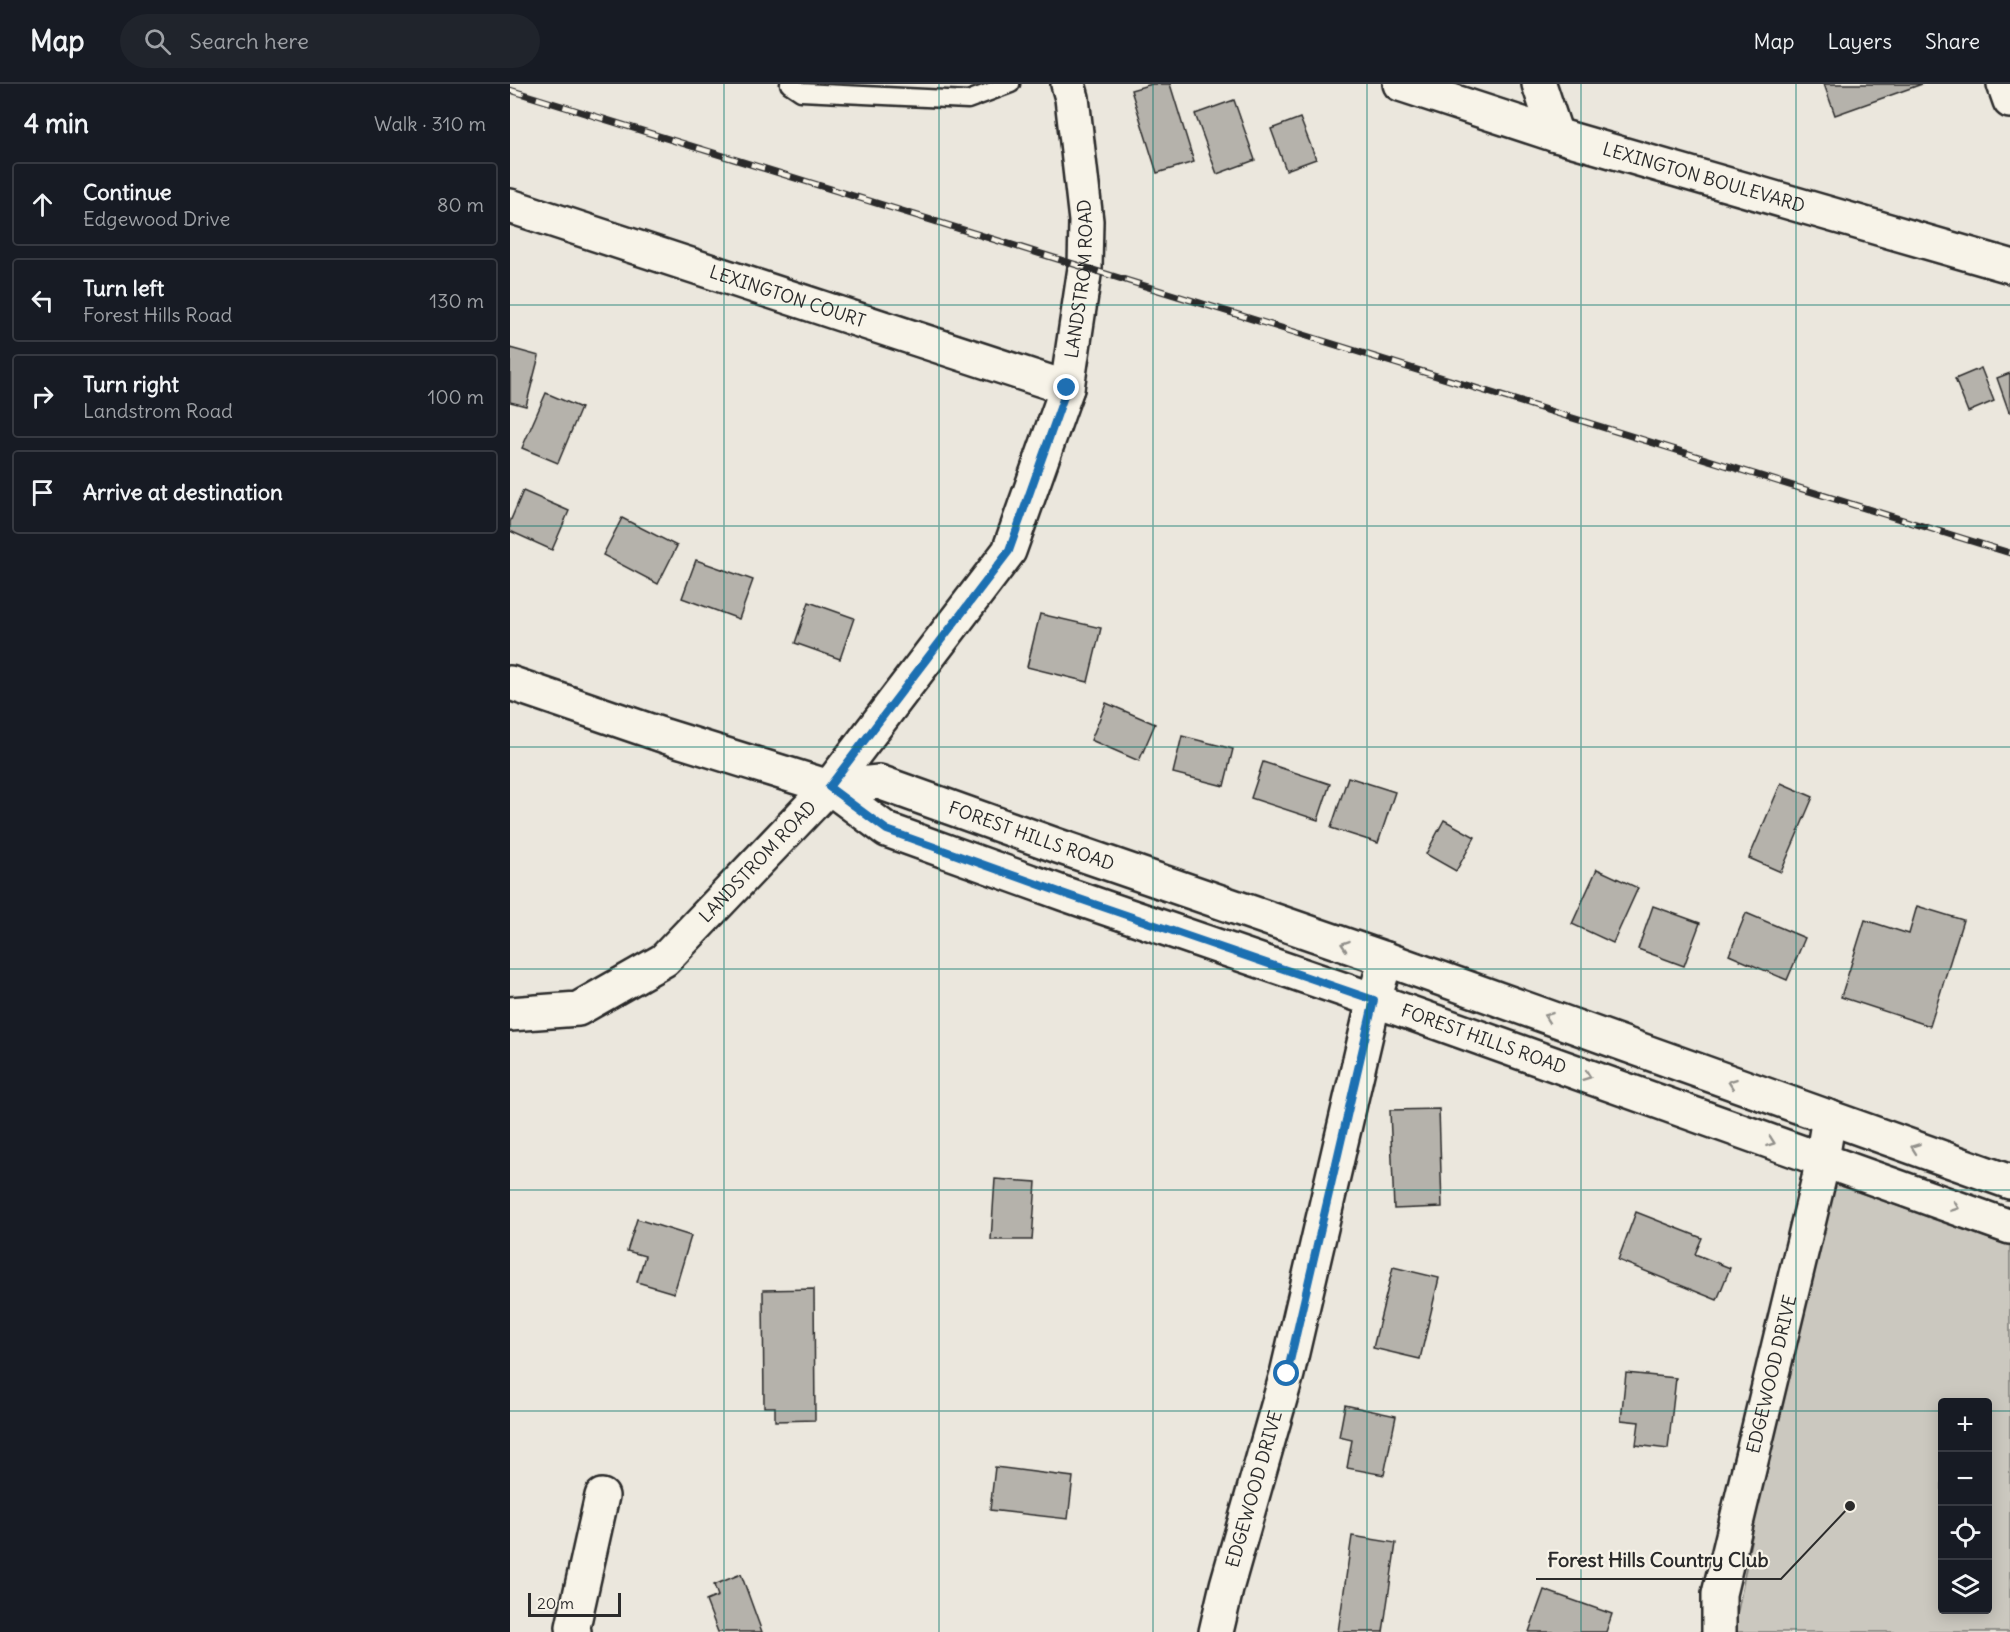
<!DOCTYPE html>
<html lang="en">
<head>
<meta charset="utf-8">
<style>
	:root { --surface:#171b24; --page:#20242c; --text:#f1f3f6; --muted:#9ea1a6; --line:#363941 }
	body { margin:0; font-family:Delius,sans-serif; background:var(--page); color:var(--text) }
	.controls { position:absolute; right:18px; bottom:18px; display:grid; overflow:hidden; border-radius:6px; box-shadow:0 3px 15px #0003 }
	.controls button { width:54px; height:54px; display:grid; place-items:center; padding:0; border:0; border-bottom:2px solid var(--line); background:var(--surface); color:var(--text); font:30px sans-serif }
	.scale { position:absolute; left:18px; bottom:15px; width:93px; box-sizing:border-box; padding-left:6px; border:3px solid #2b2b2b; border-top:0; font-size:16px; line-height:21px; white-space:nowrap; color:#2b2b2b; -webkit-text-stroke:4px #f7f3e8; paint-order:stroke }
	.stop { position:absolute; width:18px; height:18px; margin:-14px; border:4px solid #1f6fb2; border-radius:50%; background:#fff }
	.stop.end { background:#1f6fb2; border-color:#fff; box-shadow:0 2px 6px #0008 }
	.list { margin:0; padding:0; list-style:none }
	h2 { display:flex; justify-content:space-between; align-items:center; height:78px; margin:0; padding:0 24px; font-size:26px }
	h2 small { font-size:20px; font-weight:400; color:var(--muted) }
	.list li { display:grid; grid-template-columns:39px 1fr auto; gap:18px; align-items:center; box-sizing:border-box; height:84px; margin:0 12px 12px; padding:0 12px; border:2px solid var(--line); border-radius:6px }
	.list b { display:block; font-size:22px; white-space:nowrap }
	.list p { margin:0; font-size:20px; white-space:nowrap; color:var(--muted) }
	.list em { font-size:20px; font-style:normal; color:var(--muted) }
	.icon { flex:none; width:33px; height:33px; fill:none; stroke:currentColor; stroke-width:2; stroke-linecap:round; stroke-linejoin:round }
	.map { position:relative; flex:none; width:1500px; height:1548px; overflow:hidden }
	header { display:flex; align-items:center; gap:36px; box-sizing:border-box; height:84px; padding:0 30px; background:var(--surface); border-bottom:2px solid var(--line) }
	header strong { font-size:28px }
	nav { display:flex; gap:33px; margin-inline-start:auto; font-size:21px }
	.search { width:420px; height:54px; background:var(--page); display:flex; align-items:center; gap:15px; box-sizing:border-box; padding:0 21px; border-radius:33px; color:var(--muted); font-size:22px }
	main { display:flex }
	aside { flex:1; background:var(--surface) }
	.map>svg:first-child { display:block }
	.green { fill:#cbc8bf; stroke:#7b7a75; stroke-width:1.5; fill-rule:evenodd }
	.building { fill:#b5b2ab; stroke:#2b2b2b; stroke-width:1.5 }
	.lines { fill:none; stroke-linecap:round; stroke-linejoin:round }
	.service-casing { stroke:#2b2b2b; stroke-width:21 }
	.minor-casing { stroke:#2b2b2b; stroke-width:38 }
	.tertiary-casing { stroke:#2b2b2b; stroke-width:38 }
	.service { stroke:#f7f3e8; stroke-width:16 }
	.minor { stroke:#f7f3e8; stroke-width:33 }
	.tertiary { stroke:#f7f3e8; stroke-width:33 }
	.rail-casing { stroke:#2b2b2b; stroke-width:7 }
	.rail { stroke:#f7f3e8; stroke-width:4.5; stroke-dasharray:14; stroke-linecap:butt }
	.oneway { stroke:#918f8a }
	.route { stroke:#1f6fb2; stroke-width:8 }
	.grid { fill:none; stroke:#0f766e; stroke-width:1.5; stroke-opacity:0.55 }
	.labels { text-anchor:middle; stroke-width:4.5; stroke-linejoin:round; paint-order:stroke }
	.street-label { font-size:18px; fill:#2b2b2b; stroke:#f7f3e8 }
	.leader { fill:none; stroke:#2b2b2b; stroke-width:2 }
	.callout-dot { fill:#2b2b2b; stroke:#f7f3e8; stroke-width:2 }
	.callout-label { font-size:20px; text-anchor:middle; font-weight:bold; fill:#2b2b2b; stroke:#f7f3e8; stroke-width:4.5; stroke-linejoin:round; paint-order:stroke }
</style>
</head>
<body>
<header>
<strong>Map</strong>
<div class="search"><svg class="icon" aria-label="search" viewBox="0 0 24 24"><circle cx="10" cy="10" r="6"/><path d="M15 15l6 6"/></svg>Search here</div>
<nav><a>Map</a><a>Layers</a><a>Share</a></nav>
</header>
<main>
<aside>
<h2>4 min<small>Walk · 310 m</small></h2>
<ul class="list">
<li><svg class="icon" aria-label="ahead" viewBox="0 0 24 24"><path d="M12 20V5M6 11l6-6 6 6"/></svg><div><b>Continue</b><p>Edgewood Drive</p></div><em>80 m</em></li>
<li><svg class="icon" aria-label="left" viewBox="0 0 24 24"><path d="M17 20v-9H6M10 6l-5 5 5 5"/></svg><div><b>Turn left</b><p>Forest Hills Road</p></div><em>130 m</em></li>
<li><svg class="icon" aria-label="right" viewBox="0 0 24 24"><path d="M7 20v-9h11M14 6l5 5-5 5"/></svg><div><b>Turn right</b><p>Landstrom Road</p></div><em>100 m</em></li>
<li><svg class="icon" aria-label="arrive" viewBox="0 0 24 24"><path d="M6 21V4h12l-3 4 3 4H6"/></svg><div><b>Arrive at destination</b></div></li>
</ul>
</aside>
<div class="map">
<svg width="1500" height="1548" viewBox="0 0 1500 1548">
	<rect width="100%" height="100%" fill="#ebe7dd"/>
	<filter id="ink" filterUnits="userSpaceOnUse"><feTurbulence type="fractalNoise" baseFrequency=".0167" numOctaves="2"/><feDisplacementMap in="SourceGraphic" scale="12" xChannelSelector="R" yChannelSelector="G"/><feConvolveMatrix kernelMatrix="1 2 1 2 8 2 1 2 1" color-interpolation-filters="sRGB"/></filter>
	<g filter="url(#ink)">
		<!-- green -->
		<path class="green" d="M1309,1094L1500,1162V1548H1224ZM1432,1318H1478V1526H1432Z"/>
		<!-- building -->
		<g class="building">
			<polygon points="642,0 660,0 684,78 647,89 621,6"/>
			<polygon points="1314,0 1412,0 1325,31"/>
			<polygon points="724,16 745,76 707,90 685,30"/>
			<polygon points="790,34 806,75 776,86 761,45"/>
			<polygon points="0,264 29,272 16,322 0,318"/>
			<polygon points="1471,284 1484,317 1458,328 1445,295"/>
			<polygon points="1500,289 1500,328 1499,328 1487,294"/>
			<polygon points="36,309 71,324 48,379 12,364"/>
			<polygon points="13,407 59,427 42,466 0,447 0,438"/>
			<polygon points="112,434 167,462 148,500 93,471"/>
			<polygon points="186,476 243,496 229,535 172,514"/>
			<polygon points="299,518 344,534 330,575 285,559"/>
			<polygon points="530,530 591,544 578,598 517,583"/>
			<polygon points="596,619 645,640 629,677 581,656"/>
			<polygon points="672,652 723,665 714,702 663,689"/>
			<polygon points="753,678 820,700 808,736 741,714"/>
			<polygon points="838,693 885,708 868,759 821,744"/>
			<polygon points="1271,699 1303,713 1271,788 1239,774"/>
			<polygon points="934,736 965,753 946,787 916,770"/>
			<polygon points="1087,785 1128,804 1103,859 1062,840"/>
			<polygon points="1143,822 1190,839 1174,882 1128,865"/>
			<polygon points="1407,822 1453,836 1420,942 1331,913 1355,836 1399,850"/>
			<polygon points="1236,829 1295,854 1277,896 1219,871"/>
			<polygon points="929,1025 932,1123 884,1125 880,1026"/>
			<polygon points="485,1095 526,1098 522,1156 481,1156"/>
			<polygon points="1126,1128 1192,1154 1185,1170 1220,1184 1207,1216 1108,1176"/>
			<polygon points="127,1135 181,1152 164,1209 127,1198 135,1172 117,1167"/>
			<polygon points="883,1183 929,1194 910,1275 863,1264"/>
			<polygon points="304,1205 305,1336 265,1337 265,1323 254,1323 253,1206"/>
			<polygon points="1116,1289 1166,1294 1158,1365 1126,1361 1129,1338 1111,1336"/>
			<polygon points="835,1321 886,1332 874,1391 837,1384 842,1356 829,1353"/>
			<polygon points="485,1383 563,1393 558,1435 480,1426"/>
			<polygon points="842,1452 886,1459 873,1548 828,1548"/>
			<polygon points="231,1490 252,1548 208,1548 196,1517 208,1512 204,1501"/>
			<polygon points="1034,1506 1102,1530 1096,1548 1019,1548"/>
		</g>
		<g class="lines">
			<defs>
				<polyline id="service" points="279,0 291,8 458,16 501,0"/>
				<g id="minor">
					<path id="s1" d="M890,0L1046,51L1500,182"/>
					<polyline points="1029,0 1046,51"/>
					<polyline points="1494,0 1500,17"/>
					<path id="s2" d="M0,122L557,304"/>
					<path id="s3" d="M0,930L68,925L154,876L319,703"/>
					<polyline points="64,1548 63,1543 92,1412"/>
					<path id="s4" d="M706,1548L717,1501L777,1290L864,916L876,875"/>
					<path id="s5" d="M1209,1548V1510L1309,1094L1319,1033"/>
				</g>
				<g id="tertiary">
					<path id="s6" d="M0,599L155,652L319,703L377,746L555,810L864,916L1500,1143"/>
					<path id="s7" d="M319,703L369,698L548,762L876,875L1500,1098"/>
					<path id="s8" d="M319,703L499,467L557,304L575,184L576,137L562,14L558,0"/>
				</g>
			</defs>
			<!-- service casing -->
			<use href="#service" class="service-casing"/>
			<!-- minor casing -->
			<use href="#minor" class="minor-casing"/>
			<!-- tertiary casing -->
			<use href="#tertiary" class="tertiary-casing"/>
			<!-- service -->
			<use href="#service" class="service"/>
			<!-- minor -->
			<use href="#minor" class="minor"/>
			<!-- tertiary -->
			<use href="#tertiary" class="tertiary"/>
			<defs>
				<polyline id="rail" points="0,6 1500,469"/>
			</defs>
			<!-- rail casing -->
			<use href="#rail" class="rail-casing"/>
			<!-- rail -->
			<use href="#rail" class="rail"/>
		</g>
		<!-- one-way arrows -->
		<defs><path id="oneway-chevron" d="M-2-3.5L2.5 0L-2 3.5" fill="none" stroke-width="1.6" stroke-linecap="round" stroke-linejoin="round" transform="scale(1.5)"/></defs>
		<g class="oneway">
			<use href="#oneway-chevron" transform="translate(835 861) rotate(-161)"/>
			<use href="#oneway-chevron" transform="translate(1038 933) rotate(-160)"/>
			<use href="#oneway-chevron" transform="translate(1077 992) rotate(20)"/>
			<use href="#oneway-chevron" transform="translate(1222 999) rotate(-160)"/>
			<use href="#oneway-chevron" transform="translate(1261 1058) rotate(20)"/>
			<use href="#oneway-chevron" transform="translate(1405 1064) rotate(-160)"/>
			<use href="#oneway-chevron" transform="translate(1445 1123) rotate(20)"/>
		</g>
	</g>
	<g class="lines" filter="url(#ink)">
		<!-- route -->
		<polyline class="route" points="557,304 499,467 319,703 377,746 555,810 864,916 777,1290"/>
	</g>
	<!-- grid -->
	<path class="grid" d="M214,0V1548M429,0V1548M643,0V1548M857,0V1548M1071,0V1548M1286,0V1548M0,221H1500M0,442H1500M0,663H1500M0,885H1500M0,1106H1500M0,1327H1432M1478,1327H1500"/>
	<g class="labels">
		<!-- street labels -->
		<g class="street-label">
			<text dy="6" stroke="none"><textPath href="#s1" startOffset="318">LEXINGTON BOULEVARD</textPath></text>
			<text dy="6" stroke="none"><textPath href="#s8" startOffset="580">LANDSTROM ROAD</textPath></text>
			<text dy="6" stroke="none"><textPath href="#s2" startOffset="292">LEXINGTON COURT</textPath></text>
			<text dy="6" stroke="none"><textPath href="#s7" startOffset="212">FOREST HILLS ROAD</textPath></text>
			<text dy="6" stroke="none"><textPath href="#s3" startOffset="303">LANDSTROM ROAD</textPath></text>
			<text dy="6" stroke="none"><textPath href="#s6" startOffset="1040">FOREST HILLS ROAD</textPath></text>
			<text dy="6" stroke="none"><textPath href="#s5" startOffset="264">EDGEWOOD DRIVE</textPath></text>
			<text dy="6" stroke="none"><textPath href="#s4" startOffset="148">EDGEWOOD DRIVE</textPath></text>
		</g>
	</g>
	<!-- callouts -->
	<path class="leader" d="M1340 1422L1271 1495H1026"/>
	<circle class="callout-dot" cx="1340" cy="1422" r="6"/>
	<g class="callout-label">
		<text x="1148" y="1483">Forest Hills Country Club</text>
	</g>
</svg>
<div class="controls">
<button>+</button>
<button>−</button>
<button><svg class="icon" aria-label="locate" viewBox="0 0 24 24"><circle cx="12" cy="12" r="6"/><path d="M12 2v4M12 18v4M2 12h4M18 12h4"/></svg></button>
<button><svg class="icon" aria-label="layers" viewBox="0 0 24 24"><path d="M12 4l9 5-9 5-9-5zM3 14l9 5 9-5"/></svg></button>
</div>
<div class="scale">20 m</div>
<div class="stop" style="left:777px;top:1290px"></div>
<div class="stop end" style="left:557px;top:304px"></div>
</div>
</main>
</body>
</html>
